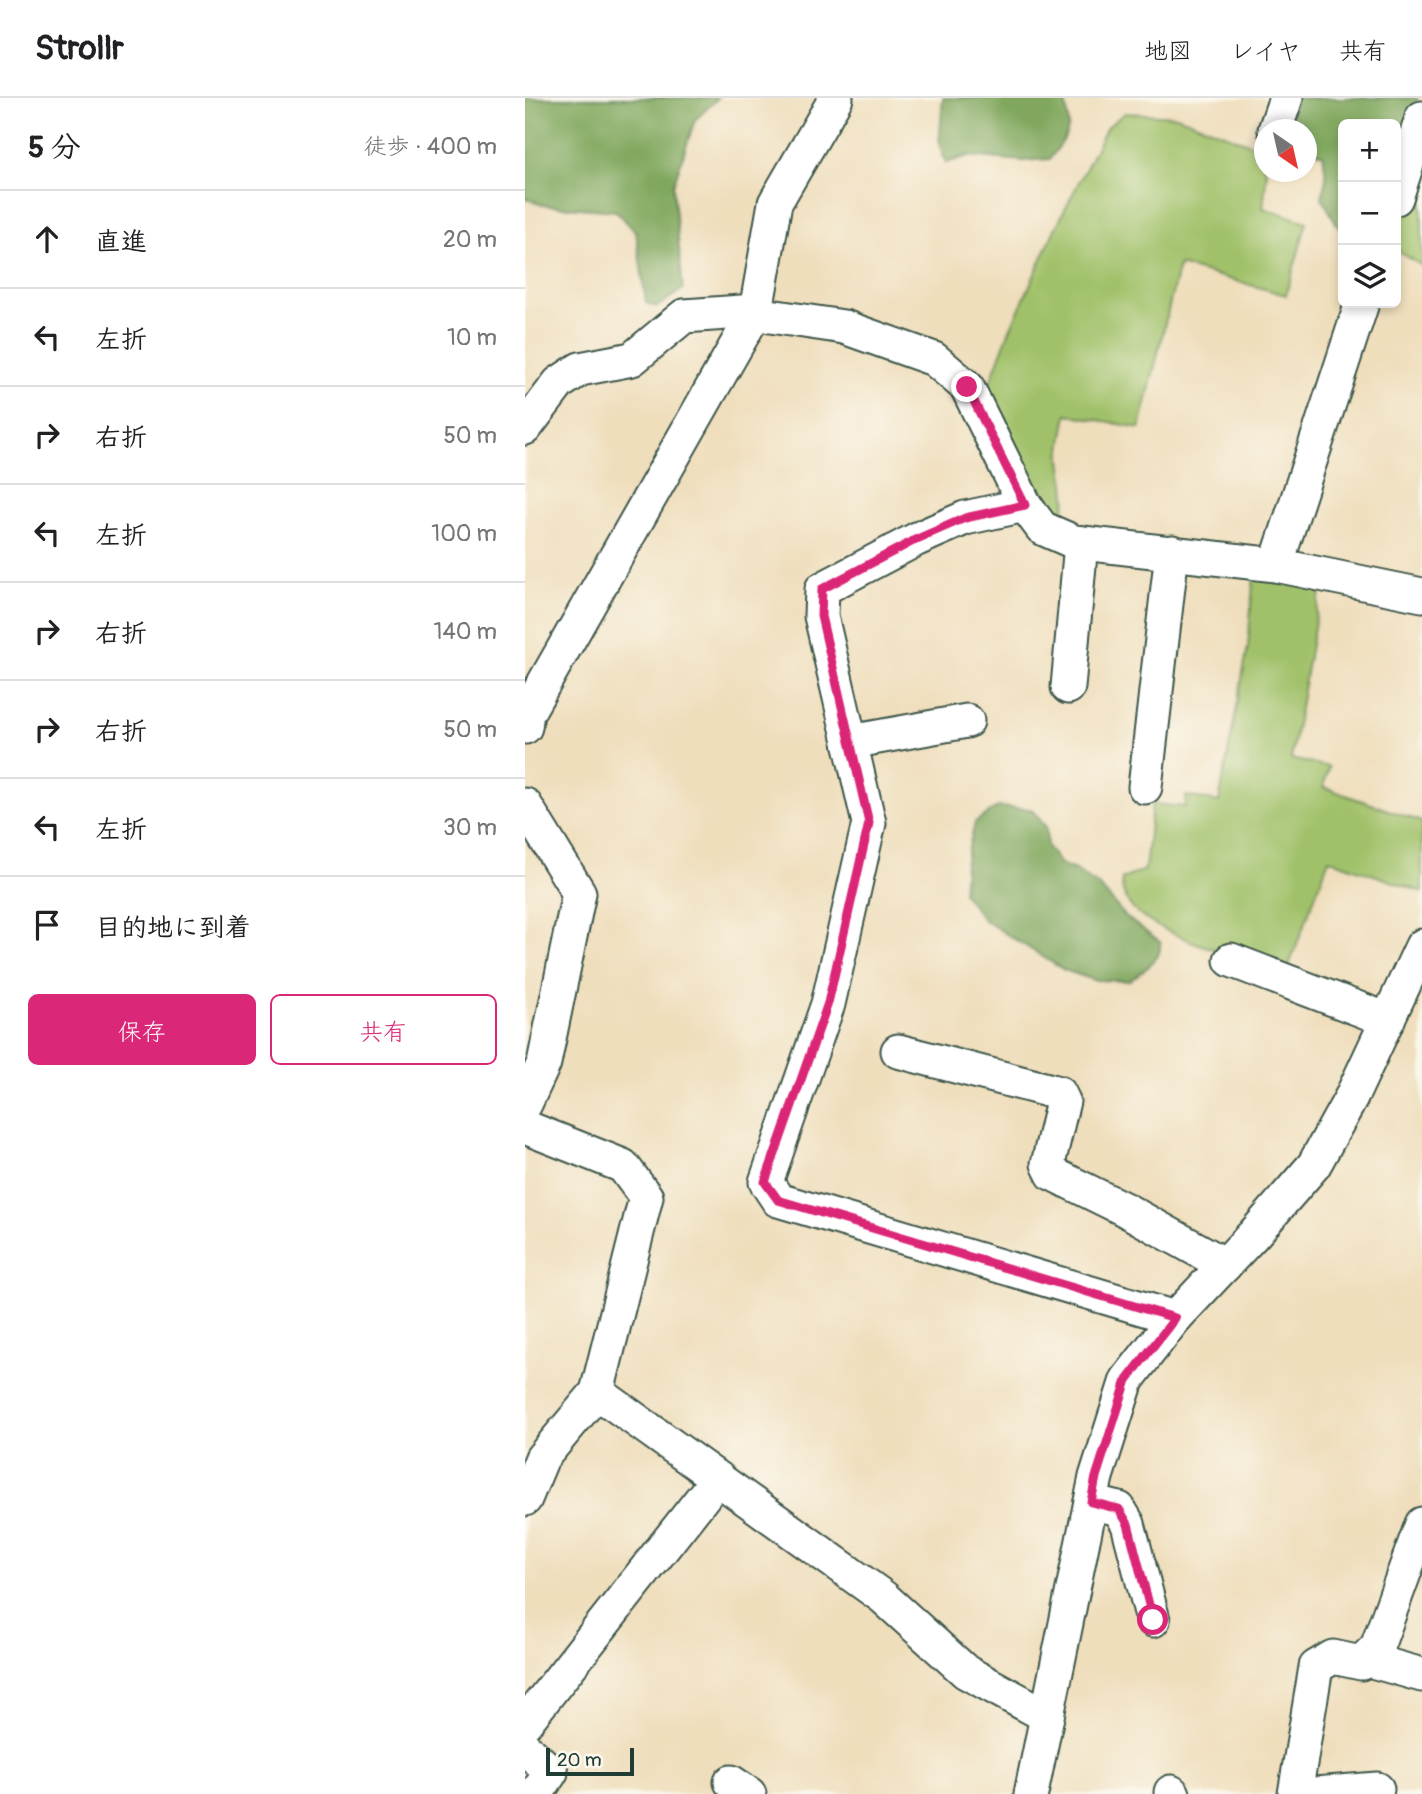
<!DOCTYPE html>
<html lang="ja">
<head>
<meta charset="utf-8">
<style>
	:root { --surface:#fff; --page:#f6f6f6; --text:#202124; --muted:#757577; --line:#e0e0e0; --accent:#db2777 }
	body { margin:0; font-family:Pangolin,"Klee One",sans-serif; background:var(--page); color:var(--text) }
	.controls { position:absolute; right:21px; top:21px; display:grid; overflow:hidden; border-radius:10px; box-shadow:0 4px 10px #0003 }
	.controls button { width:63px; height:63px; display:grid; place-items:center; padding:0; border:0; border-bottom:2px solid var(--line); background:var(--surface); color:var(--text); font:35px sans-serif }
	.compass { position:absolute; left:729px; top:21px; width:63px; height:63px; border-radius:50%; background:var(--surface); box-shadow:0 4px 10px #0003; rotate:146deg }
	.scale { position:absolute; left:21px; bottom:18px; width:88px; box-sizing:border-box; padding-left:7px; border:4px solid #1f3d34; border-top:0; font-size:19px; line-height:24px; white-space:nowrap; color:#1f3d34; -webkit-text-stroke:5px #fbf7ec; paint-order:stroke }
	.stop { position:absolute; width:21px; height:21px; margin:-16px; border:5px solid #db2777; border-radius:50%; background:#fff }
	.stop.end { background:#db2777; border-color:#fff; box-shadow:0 2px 7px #0008 }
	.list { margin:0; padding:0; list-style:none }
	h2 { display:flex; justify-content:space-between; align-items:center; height:91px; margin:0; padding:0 28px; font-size:30px }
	h2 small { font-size:23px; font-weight:400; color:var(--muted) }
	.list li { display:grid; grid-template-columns:46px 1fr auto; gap:21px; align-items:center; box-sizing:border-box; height:98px; padding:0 28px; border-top:2px solid var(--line) }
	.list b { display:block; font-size:26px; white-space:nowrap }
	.list em { font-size:23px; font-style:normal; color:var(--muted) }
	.actions { display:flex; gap:14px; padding:21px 28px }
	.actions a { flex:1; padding:16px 0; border:2px solid var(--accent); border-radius:10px; text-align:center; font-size:24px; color:var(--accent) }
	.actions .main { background:var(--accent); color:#fff }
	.icon { flex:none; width:38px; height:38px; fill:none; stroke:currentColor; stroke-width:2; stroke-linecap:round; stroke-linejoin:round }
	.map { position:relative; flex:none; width:897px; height:1696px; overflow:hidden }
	header { display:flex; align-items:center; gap:42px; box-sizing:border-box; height:98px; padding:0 35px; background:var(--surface); border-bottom:2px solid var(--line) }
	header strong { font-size:33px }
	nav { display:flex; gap:38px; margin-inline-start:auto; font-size:24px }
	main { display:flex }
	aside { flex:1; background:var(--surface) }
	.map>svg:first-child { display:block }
	.green { fill:#a0c169; stroke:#607f4e; stroke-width:2 }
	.forest { fill:#80a75d; stroke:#507248; stroke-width:2 }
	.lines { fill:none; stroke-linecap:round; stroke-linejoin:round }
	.street-casing { stroke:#3e5548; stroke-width:37 }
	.street { stroke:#fff; stroke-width:33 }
	.route { stroke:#db2777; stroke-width:9 }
</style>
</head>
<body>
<header>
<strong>Strollr</strong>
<nav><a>地図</a><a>レイヤ</a><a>共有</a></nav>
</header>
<main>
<aside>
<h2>5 分<small>徒歩 · 400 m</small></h2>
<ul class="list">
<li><svg class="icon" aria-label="ahead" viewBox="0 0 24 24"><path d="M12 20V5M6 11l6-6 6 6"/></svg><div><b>直進</b></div><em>20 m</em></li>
<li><svg class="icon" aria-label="left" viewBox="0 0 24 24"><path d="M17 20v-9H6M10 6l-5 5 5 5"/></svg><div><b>左折</b></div><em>10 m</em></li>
<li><svg class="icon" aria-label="right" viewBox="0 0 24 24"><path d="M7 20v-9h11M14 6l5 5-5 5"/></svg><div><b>右折</b></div><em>50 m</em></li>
<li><svg class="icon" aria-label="left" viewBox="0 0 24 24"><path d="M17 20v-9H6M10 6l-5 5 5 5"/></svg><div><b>左折</b></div><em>100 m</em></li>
<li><svg class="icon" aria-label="right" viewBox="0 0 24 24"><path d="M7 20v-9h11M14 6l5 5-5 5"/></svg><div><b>右折</b></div><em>140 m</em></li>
<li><svg class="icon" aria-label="right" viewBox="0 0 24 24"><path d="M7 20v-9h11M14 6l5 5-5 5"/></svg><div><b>右折</b></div><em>50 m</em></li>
<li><svg class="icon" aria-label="left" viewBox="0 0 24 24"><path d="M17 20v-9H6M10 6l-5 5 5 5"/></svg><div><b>左折</b></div><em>30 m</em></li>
<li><svg class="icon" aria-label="arrive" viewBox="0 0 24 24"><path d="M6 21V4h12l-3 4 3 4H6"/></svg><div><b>目的地に到着</b></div></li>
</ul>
<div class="actions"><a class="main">保存</a><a>共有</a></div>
</aside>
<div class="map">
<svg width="897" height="1696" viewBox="0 0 897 1696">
	<rect width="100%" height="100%" fill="#fbf7ec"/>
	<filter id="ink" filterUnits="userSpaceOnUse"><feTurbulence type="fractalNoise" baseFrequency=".0143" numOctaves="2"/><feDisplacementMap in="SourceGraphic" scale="14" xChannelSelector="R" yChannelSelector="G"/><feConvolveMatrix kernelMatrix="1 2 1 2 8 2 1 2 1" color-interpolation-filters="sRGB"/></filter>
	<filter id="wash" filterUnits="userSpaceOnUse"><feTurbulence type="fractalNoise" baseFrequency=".00686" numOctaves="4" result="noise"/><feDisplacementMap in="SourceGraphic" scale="28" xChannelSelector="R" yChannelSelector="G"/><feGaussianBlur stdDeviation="1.57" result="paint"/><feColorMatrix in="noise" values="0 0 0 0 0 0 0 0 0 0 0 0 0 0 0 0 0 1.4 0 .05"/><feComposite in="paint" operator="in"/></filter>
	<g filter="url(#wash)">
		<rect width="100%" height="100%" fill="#efdebc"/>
		<!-- green -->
		<g class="green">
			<path d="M600,15L652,18L739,51L740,74H742L738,110L782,124L761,197L654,167L615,330L542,316C540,330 535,347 536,361C538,381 547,403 534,420L514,407L462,292L484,234L530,131L582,29Z"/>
			<polygon points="897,58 897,168 871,152 871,136"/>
			<path d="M729,472L796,489L766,661L804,669L798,689L897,724V794L804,761L762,873C723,861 627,838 604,806C598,797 597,791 597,781L620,772L627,706L660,709L661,698L694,704L723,548Z"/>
		</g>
		<!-- forest -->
		<g class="forest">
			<polygon points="0,0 193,0 170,22 148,88 158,191 132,209 121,205 111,134 91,113 17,107 0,100"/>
			<path d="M418,0H539C548,34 544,34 525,61L498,63L443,58L421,65L414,46Z"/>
			<polygon points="768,0 893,0 871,72 871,26 818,26 818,132 814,130 797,100 801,79 798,56 782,52 782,32 765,32"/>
			<polygon points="473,709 506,711 521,729 522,748 535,766 550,772 574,788 601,819 636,845 634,855 623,869 604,883 569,882 539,872 459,822 438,795 440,765 450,724"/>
		</g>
	</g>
	<g filter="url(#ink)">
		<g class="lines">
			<defs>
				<g id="street">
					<polyline points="750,32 761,0"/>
					<polyline points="871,100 897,20"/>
					<polyline points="0,330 34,285 55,271 107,261 159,218 231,213 245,218 319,229 409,261 442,289 500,407 517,430 549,444 751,467 897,497"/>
					<polyline points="500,407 440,420 392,441 297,491 296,518 344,725 303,906 241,1084 253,1102 650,1220"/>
					<polyline points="751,467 837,205"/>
					<polyline points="543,589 556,445"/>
					<polyline points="0,629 2,615 231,213 250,105 311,0"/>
					<polyline points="325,644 442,623"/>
					<polyline points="620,689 647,454"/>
					<polyline points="0,707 54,795 19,965 0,1006"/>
					<polyline points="706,862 863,922"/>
					<polyline points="373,953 534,995 538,1003 523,1066 528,1076 599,1111 700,1167"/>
					<polyline points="0,1029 98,1068 121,1099 72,1294 17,1360 0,1401"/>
					<polyline points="72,1294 358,1499 441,1574 522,1618"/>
					<polyline points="566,1404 594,1411 603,1426 628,1522"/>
					<polyline points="840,1561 897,1577"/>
					<polyline points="0,1625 193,1380"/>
					<polyline points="0,1650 26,1674 11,1696"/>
					<polyline points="206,1684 224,1696"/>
					<polyline points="646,1694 648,1696"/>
					<polyline points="506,1696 571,1379 602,1282 650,1220 729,1136 789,1067 826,1000 897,848"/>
					<polyline points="770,1696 791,1569 808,1559 836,1565 852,1549 897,1426"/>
					<polyline points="790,1696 852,1691"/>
				</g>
			</defs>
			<!-- street casing -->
			<use href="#street" class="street-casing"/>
			<!-- street -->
			<use href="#street" class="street"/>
		</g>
	</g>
	<g class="lines" filter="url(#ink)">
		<!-- route -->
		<polyline class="route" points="442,289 500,407 440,420 392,441 297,491 296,518 344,725 303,905 240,1084 253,1102 650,1220 602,1282 571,1379 566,1404 594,1411 603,1426 628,1522"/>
	</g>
</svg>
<div class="controls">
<button>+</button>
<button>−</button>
<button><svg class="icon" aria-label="layers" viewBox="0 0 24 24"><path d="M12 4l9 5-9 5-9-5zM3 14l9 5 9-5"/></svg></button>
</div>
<svg class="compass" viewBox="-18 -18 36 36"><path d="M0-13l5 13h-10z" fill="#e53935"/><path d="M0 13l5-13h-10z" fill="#757577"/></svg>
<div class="scale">20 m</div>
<div class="stop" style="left:628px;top:1522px"></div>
<div class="stop end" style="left:442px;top:289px"></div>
</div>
</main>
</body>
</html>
